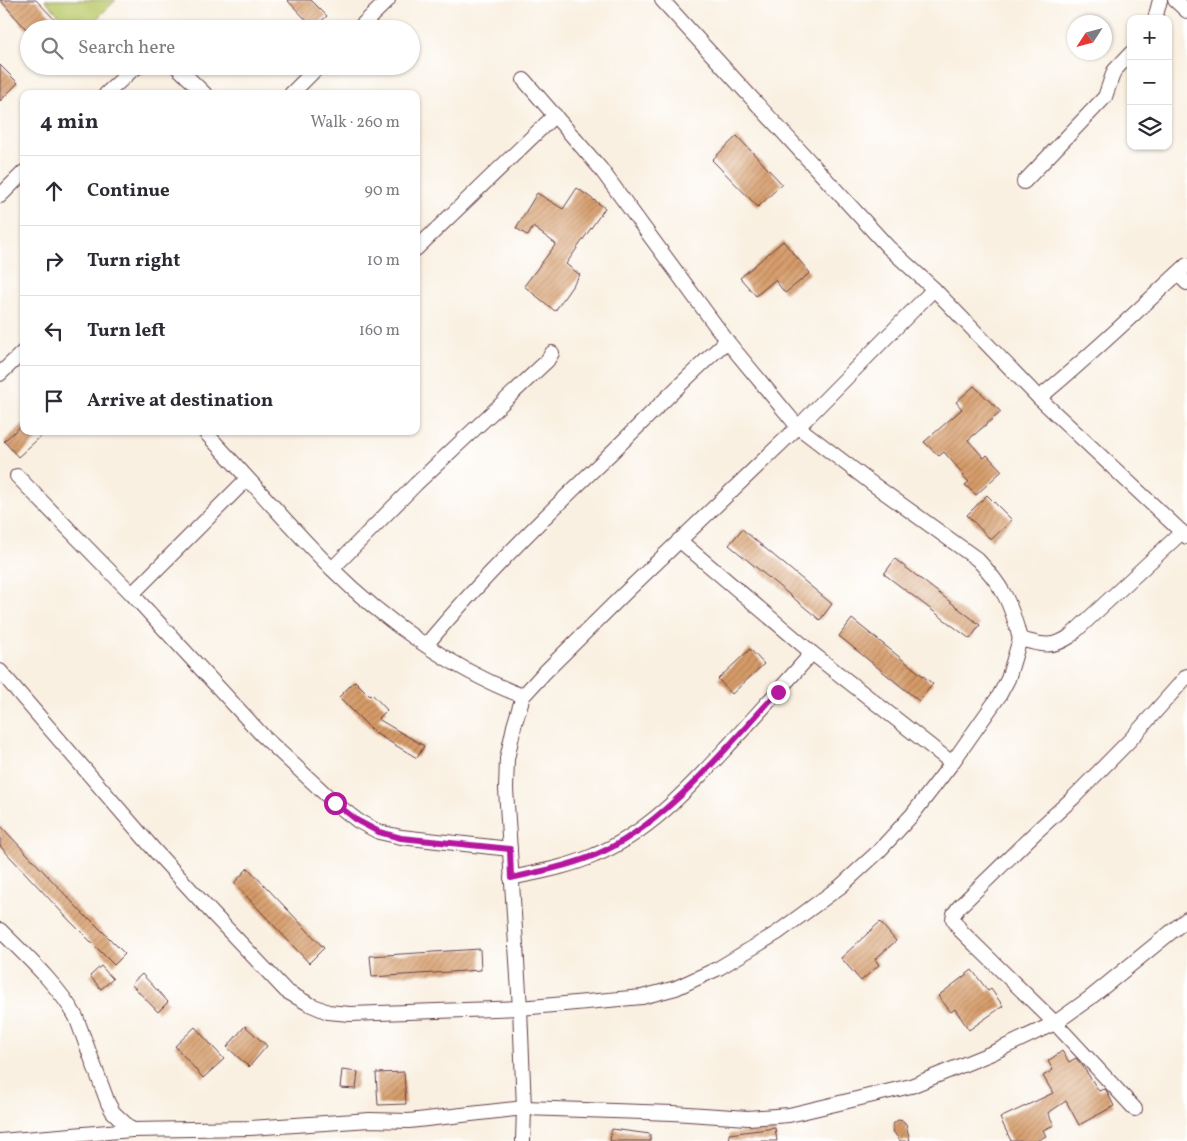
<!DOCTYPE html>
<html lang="en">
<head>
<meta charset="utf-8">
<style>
	:root { --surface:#fff; --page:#f7f7f7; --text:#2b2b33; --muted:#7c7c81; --line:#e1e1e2 }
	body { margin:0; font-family:Vollkorn,serif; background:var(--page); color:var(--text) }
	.controls { position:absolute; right:15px; top:15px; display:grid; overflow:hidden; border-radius:10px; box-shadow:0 1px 4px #0004 }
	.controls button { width:45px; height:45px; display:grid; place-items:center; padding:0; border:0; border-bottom:1px solid var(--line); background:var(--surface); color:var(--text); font:25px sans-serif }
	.compass { position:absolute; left:1067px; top:15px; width:45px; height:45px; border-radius:50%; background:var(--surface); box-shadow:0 1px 4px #0004; rotate:234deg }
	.stop { position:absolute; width:15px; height:15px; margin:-11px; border:4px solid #b5179e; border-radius:50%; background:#fff }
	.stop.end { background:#b5179e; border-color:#fff; box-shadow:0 1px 5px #0008 }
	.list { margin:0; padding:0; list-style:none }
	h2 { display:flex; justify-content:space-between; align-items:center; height:65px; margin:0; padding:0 20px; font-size:21px }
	h2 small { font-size:16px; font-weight:400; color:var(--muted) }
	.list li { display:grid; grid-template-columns:32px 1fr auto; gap:15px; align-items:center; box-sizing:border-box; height:70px; padding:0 20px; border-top:1px solid var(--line) }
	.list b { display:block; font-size:19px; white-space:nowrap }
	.list em { font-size:16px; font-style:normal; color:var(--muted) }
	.icon { flex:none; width:28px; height:28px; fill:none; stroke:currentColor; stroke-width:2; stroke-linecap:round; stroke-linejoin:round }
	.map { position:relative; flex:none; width:1187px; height:1141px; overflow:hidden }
	.search { position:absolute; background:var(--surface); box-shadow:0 1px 4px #0004; left:20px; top:20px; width:400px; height:55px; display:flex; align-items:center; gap:12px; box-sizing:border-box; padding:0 18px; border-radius:28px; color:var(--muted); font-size:19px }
	.panel { position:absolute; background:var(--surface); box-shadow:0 1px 4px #0004; left:20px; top:90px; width:400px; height:345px; border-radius:10px }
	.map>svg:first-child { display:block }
	.pitch { fill:#bbca6c; stroke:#82744c }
	.building { fill:url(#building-hatch) }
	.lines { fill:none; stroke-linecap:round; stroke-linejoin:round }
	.minor-casing { stroke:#643e46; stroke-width:16 }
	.minor { stroke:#fff; stroke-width:14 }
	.route { stroke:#b5179e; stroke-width:6 }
</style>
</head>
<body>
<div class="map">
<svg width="1187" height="1141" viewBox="0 0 1187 1141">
	<defs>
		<pattern id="building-hatch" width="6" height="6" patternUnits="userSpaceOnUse" patternTransform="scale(1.25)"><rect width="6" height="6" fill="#d69b68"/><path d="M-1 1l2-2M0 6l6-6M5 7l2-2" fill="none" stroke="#b07e56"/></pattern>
	</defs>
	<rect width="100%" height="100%" fill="#fff"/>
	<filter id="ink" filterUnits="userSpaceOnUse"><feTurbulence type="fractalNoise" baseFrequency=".02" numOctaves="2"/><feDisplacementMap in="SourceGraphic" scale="10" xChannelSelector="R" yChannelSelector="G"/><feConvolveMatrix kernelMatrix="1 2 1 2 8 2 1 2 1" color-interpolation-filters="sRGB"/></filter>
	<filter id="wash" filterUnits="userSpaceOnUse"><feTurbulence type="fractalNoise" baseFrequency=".0096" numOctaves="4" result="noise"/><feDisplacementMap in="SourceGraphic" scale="20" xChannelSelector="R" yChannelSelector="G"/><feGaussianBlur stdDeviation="1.12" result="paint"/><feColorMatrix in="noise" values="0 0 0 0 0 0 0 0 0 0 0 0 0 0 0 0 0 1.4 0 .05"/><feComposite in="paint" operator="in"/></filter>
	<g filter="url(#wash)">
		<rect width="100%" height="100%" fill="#f9f0e1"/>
		<!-- pitch -->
		<polygon class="pitch" points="45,0 116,0 86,29 72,29"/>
		<g id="blocks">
			<!-- building -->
			<g class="building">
				<polygon points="0,0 36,0 55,20 46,29 26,29"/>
				<polygon points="287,0 311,0 327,16 314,28"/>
				<polygon points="0,65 18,83 0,101"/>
				<polygon points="737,136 782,184 758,207 712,160"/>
				<polygon points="577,188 605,208 566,264 580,275 555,311 524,286 556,244 533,227 528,236 516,228 537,193 563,209"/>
				<polygon points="783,241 810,273 785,293 775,280 756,296 740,278"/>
				<polygon points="974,386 1001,412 968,440 984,458 987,455 1002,471 976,495 965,485 969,482 963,476 964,475 944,452 939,456 924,442 962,409 956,402"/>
				<polygon points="24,423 24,431 47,431 18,457 4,441"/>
				<polygon points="987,495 1012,520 991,540 967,515"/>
				<polygon points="742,529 832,604 820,620 729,545"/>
				<polygon points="895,559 980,625 970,639 884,574"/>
				<polygon points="852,619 933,684 919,701 839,636"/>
				<polygon points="750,649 764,664 732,694 718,679"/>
				<polygon points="355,681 370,696 372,694 387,710 378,719 424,746 417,758 375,733 339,697"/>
				<polygon points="0,825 88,919 89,918 125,954 114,965 69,920 0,846"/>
				<polygon points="248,868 324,948 309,963 234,883"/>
				<polygon points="880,922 896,941 875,959 879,965 861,981 841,958"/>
				<polygon points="480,949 481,970 372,977 370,956"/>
				<polygon points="101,966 113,979 101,989 90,976"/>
				<polygon points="972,970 988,991 991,989 1003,1006 969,1030 955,1009 951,1012 938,996"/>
				<polygon points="142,974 168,1002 158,1012 131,984"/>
				<polygon points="245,1026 267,1046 249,1067 227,1047"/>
				<polygon points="195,1027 224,1059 203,1078 175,1046"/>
				<polygon points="1062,1051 1069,1062 1076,1058 1082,1065 1099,1091 1104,1089 1106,1090 1114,1106 1079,1125 1066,1101 1048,1113 1054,1125 1043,1130 1046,1136 1036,1141 1011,1141 1000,1118 1053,1093 1043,1076 1053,1070 1048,1061"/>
				<polygon points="342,1070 358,1072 356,1089 340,1088"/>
				<polygon points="404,1072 406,1104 378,1105 376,1073"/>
				<polygon points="898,1120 903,1121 906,1124 910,1141 900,1141 893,1131 893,1124"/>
				<polygon points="775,1128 777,1141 730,1141 729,1134"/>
				<polygon points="612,1129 650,1134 650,1141 610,1141"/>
			</g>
		</g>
	</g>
	<g filter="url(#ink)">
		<use href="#blocks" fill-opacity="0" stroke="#643e46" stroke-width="1"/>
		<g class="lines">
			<defs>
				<g id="minor">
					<polyline points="662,0 888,247 934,289 1039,398 1187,537"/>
					<polyline points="1175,0 1187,11"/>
					<polyline points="1155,19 1160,0"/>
					<polyline points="358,29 388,0"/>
					<polyline points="176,66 205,94"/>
					<path d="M524,80L600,168L727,341L798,427L870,482L977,559C1003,586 1011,603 1020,639"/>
					<polyline points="106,94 132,70 139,66"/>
					<polyline points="291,94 319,66"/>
					<polyline points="1024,182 1105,97 1114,71 1131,53"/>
					<polyline points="0,196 24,172"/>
					<polyline points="416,249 555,115"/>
					<polyline points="1178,274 1187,283"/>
					<polyline points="0,374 24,351"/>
					<path d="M1039,398C1091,356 1138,310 1187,265"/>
					<path d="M204,431C247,476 287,524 331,568C383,620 455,671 523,696"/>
					<polyline points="17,476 132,594 263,736 335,803 358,821 379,832 401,837 510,849"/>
					<polyline points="679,540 812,653 952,763"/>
					<polyline points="332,569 416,484 547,361 552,353"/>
					<polyline points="132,594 247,479"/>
					<path d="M426,645C482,578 543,518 606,458C646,419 685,378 727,341"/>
					<path d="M0,671L156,852L213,914L286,991L309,1004L328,1012L350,1014L520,1008L642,997L676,988L719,968L777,933L841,886L878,852L912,815L952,763L999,696L1008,679L1020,639C1040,644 1051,649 1069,637L1182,532"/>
					<path d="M511,878C539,872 568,867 595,855C649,833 691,786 730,744C757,714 785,684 812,653"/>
					<path d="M0,930C25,955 59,986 76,1017L108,1103L113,1112L132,1130"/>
					<polyline points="1135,1109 1055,1023 961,931 953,919 954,914 959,907 1037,831 1074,797 1130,740 1187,676"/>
					<polyline points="0,1141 132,1130 250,1128 370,1120 409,1121 524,1108 673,1113 748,1118 789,1115 911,1086 992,1053 1055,1023 1090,998 1187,919"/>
					<polyline points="523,1141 524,1108 520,1008 506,789 507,759 514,726 523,696 544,673 627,591 798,427 934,289"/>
				</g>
			</defs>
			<!-- minor casing -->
			<use href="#minor" class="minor-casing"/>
			<!-- minor -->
			<use href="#minor" class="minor"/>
		</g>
	</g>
	<g class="lines" filter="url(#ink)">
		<!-- route -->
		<path class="route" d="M335,803L358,821L379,832L401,838L510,849L511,878C539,872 568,866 595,855C663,828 728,745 778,692"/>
	</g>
</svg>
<div class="controls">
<button>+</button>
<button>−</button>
<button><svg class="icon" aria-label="layers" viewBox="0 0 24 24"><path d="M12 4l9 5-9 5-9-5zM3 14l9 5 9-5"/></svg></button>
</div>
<svg class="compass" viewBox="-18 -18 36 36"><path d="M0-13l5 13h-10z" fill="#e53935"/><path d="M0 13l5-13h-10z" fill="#7c7c81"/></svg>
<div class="stop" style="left:335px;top:803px"></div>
<div class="stop end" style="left:778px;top:692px"></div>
<div class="search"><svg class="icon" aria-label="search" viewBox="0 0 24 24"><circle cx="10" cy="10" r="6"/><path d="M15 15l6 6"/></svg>Search here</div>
<section class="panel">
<h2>4 min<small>Walk · 260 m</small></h2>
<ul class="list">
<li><svg class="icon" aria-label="ahead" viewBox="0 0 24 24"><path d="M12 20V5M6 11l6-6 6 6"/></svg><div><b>Continue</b></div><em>90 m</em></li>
<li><svg class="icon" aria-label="right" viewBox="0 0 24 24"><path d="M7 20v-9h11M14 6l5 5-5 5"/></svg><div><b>Turn right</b></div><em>10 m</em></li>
<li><svg class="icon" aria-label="left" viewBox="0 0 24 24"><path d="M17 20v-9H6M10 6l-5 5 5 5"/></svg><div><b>Turn left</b></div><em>160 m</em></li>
<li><svg class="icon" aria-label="arrive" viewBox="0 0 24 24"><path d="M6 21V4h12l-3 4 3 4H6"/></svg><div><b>Arrive at destination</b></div></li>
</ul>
</section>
</div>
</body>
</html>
